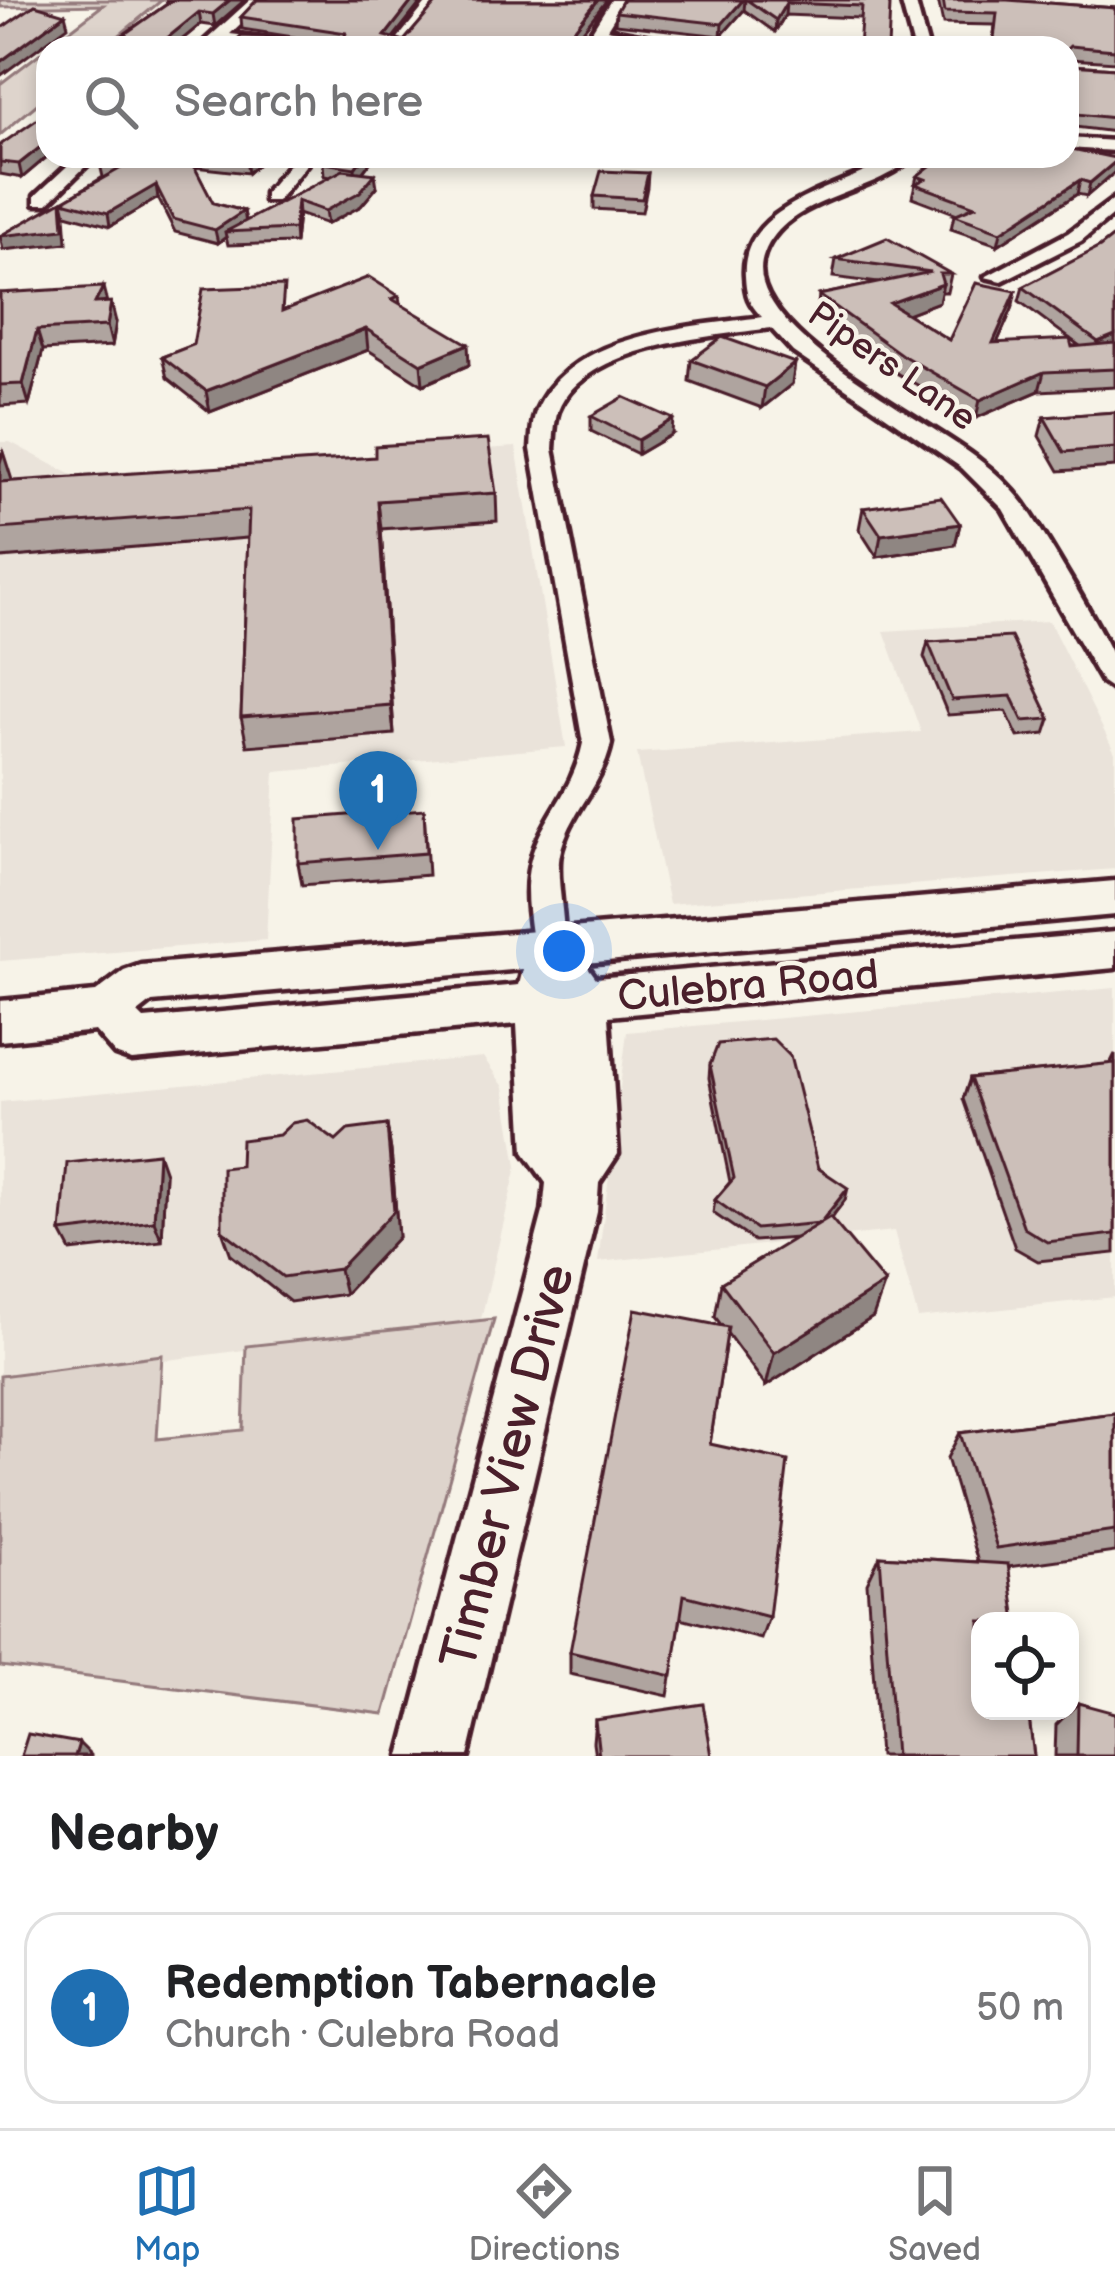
<!DOCTYPE html>
<html lang="en">
<head>
<meta charset="utf-8">
<style>
	:root { --surface:#fff; --page:#f6f6f6; --text:#202124; --muted:#757577; --line:#e0e0e0; --accent:#1f6fb2 }
	body { margin:0; font-family:"Balsamiq Sans",sans-serif; background:var(--page); color:var(--text) }
	.controls { position:absolute; right:36px; bottom:36px; display:grid; overflow:hidden; border-radius:24px; box-shadow:0 6px 18px #0003 }
	.controls button { width:108px; height:108px; display:grid; place-items:center; padding:0; border:0; border-bottom:3px solid var(--line); background:var(--surface); color:var(--text); font:60px sans-serif }
	.you { position:absolute; left:564px; top:951px; width:42px; height:42px; margin:-30px; border:9px solid #fff; border-radius:50%; background:#1a73e8; box-shadow:0 0 0 18px #1a73e833 }
	.badge { display:grid; place-items:center; width:78px; height:78px; border-radius:50%; background:var(--accent); color:#fff; font-size:39px; font-weight:700 }
	.pin { position:absolute; translate:-50% -99px; filter:drop-shadow(0 3px 6px #0008) }
	.pin::after { content:''; position:absolute; top:63px; width:42px; height:36px; background:inherit; clip-path:polygon(0 0,100% 0,50% 100%) }
	.list { margin:0; padding:0; list-style:none }
	h2 { display:flex; justify-content:space-between; align-items:center; height:156px; margin:0; padding:0 48px; font-size:51px }
	h2 small { font-size:39px; font-weight:400; color:var(--muted) }
	.list li { display:grid; grid-template-columns:78px 1fr auto; gap:36px; align-items:center; box-sizing:border-box; height:192px; margin:0 24px 24px; padding:0 24px; border:3px solid var(--line); border-radius:36px }
	.list b { display:block; font-size:45px; white-space:nowrap }
	.list p { margin:0; font-size:39px; white-space:nowrap; color:var(--muted) }
	.list em { font-size:39px; font-style:normal; color:var(--muted) }
	.icon { flex:none; width:66px; height:66px; fill:none; stroke:currentColor; stroke-width:2; stroke-linecap:round; stroke-linejoin:round }
	.map { position:relative; flex:none; width:1115px; height:1756px; overflow:hidden }
	.search { position:absolute; background:var(--surface); box-shadow:0 6px 18px #0003; left:36px; right:36px; top:36px; height:132px; display:flex; align-items:center; gap:30px; box-sizing:border-box; padding:0 42px; border-radius:36px; color:var(--muted); font-size:45px }
	.sheet { height:372px; background:var(--surface) }
	nav { display:flex; justify-content:space-around; align-items:center; box-sizing:border-box; height:168px; border-top:3px solid var(--line); background:var(--surface); font-size:33px; color:var(--muted) }
	nav a { display:grid; justify-items:center; gap:6px }
	nav .on { color:var(--accent) }
	.map>svg:first-child { display:block }
	.built { fill:#eae3da }
	.green { fill:#ded4cc; stroke:#947a7c; stroke-width:3 }
	.lines { fill:none; stroke-linecap:round; stroke-linejoin:round }
	.street-casing { stroke:#4a1f2b; stroke-width:9 }
	.secondary-casing { stroke:#4a1f2b; stroke-width:9 }
	.street { fill:#f7f3e8; fill-rule:evenodd }
	.secondary { fill:#f7f3e8; fill-rule:evenodd }
	.wall { fill:#afa49f; stroke:#4a1f2b; stroke-width:3 }
	.shaded-wall { fill:#8f8682; stroke:#4a1f2b; stroke-width:3 }
	.building { fill:#ccbfb9; stroke:#4a1f2b; stroke-width:3 }
	.labels { text-anchor:middle; stroke-width:9; stroke-linejoin:round; paint-order:stroke }
	.far-street-label { font-size:36px; fill:#4a1f2b; stroke:#f7f3e8 }
	.street-label { font-size:42px; fill:#4a1f2b; stroke:#f7f3e8 }
	.near-street-label { font-size:51px; fill:#4a1f2b; stroke:#f7f3e8 }
</style>
</head>
<body>
<div class="map">
<svg width="1115" height="1756" viewBox="0 0 1115 1756">
	<rect width="100%" height="100%" fill="#f7f3e8"/>
	<filter id="ink" filterUnits="userSpaceOnUse"><feTurbulence type="fractalNoise" baseFrequency=".00833" numOctaves="2"/><feDisplacementMap in="SourceGraphic" scale="24" xChannelSelector="R" yChannelSelector="G"/><feConvolveMatrix kernelMatrix="1 2 1 2 8 2 1 2 1" color-interpolation-filters="sRGB"/></filter>
	<g filter="url(#ink)">
		<!-- built -->
		<g class="built">
			<polygon points="0,442 10,442 72,475 516,447 566,747 275,772 266,940 0,961"/>
			<polygon points="1049,621 1115,753 1115,869 669,904 637,753 921,732 884,631"/>
			<polygon points="1115,988 1115,1297 918,1318 894,1231 598,1262 627,1032"/>
			<polygon points="483,1057 504,1087 517,1166 481,1319 0,1382 0,1102"/>
		</g>
		<!-- green -->
		<g class="green">
			<polygon points="0,0 162,0 104,48 48,48 48,95 0,135 0,84 103,5 0,7"/>
			<polygon points="494,1319 384,1714 0,1666 0,1376 162,1355 157,1439 243,1430 246,1346"/>
		</g>
		<g class="lines">
			<defs>
				<g id="street">
					<polygon points="250,0 265,0 230,34 344,48 221,42 205,47 205,41"/>
					<polygon points="429,0 444,0 405,48 390,48"/>
					<polygon points="611,0 625,0 607,29 710,48 674,48 602,37 595,48 581,48"/>
					<polygon points="901,0 915,0 928,48 914,48"/>
					<polygon points="1067,138 1115,141 1115,151 1067,148"/>
					<polygon points="78,156 96,156 47,204 35,204 35,196"/>
					<polygon points="296,156 313,156 277,201 265,201 265,193"/>
					<path d="M895,156H914C873,196 787,195 764,254C735,328 931,420 978,459C994,471 1012,488 1024,504C1039,525 1112,645 1115,663C1115,672 1115,682 1115,691L1102,682L1003,509L962,468L793,352L771,328C710,337 585,344 558,411C554,422 554,437 553,449L611,743C603,785 569,813 560,854C554,883 571,936 560,957H538C531,943 530,926 528,910C520,828 569,811 583,743L531,449C532,437 532,422 536,412C569,332 690,327 762,317C749,303 746,296 745,276C740,202 846,188 895,156Z"/>
					<polygon points="1115,198 1115,213 1081,241 1002,281 985,277 1068,233"/>
				</g>
				<path id="secondary" d="M1115,881V915L585,963L596,978L1115,932V968L609,1016L618,1154L599,1183L597,1212L468,1756H400L543,1212L546,1183L524,1152L517,1024L132,1060L115,1054L95,1031L0,1041V1001L96,992L124,971L141,965ZM523,969L519,985L144,1019L138,1013L152,1002Z"/>
			</defs>
			<!-- street casing -->
			<use href="#street" class="street-casing"/>
			<!-- secondary casing -->
			<use href="#secondary" class="secondary-casing"/>
			<!-- street -->
			<use href="#street" class="street"/>
			<!-- secondary -->
			<use href="#secondary" class="secondary"/>
		</g>
		<!-- wall -->
		<g class="wall">
			<polygon points="166,0 245,0 215,26 201,24 172,48 118,48 116,40 167,4"/>
			<polygon points="257,0 423,0 393,38 404,41 439,0 607,0 569,48 227,48 306,39 242,29 241,17"/>
			<polygon points="623,0 888,0 860,18 785,15 775,32 744,10 721,36 615,24 616,12"/>
			<polygon points="938,0 1007,0 1115,8 1115,62 1068,59 1070,65 1115,68 1115,132 1067,126 1067,48 992,48 995,25 943,24"/>
			<polygon points="48,125 48,156 22,178 0,174 0,145"/>
			<polygon points="109,156 267,156 248,173 194,167 213,203 244,211 246,221 330,177 324,176 323,163 329,156 375,156 363,172 377,187 361,206 327,224 298,214 295,243 228,245 226,237 218,243 175,232 158,198 110,226 66,214 63,201 103,177 100,164"/>
			<polygon points="746,156 789,156 787,160"/>
			<polygon points="1115,172 1087,196 1077,194 998,245 951,229 954,215 957,214 912,197 917,176"/>
			<polygon points="648,173 647,187 642,212 594,209 594,196"/>
			<polygon points="1115,235 1115,387 1039,391 976,418 898,374 817,313 819,295 878,283 833,277 836,259 951,274 947,292 941,292 939,302 907,314 949,340 1012,309 997,343 1080,346 1019,301 1023,287 1100,247"/>
			<polygon points="0,293 106,302 116,322 112,346 43,350 29,404 0,406"/>
			<polygon points="399,296 400,303 469,365 423,385 368,350 210,412 167,378 162,357 287,309"/>
			<polygon points="691,360 795,363 792,384 762,408 689,381"/>
			<polygon points="1115,412 1115,467 1059,471 1039,436 1044,417"/>
			<polygon points="591,416 672,434 638,454 591,431"/>
			<polygon points="0,452 11,481 496,493 497,521 381,529 394,734 247,746 241,717 248,538 0,558"/>
			<polygon points="863,508 960,524 955,545 877,557 859,529"/>
			<polygon points="928,642 1050,719 1045,734 1018,737 1006,711 948,715 924,657"/>
			<polygon points="424,809 428,875 302,885 298,863"/>
			<polygon points="1115,1054 1115,1253 1038,1261 1015,1248 963,1099 970,1078 1110,1064"/>
			<polygon points="710,1065 818,1168 845,1200 831,1218 873,1317 766,1386 727,1333 710,1444 769,1617 761,1639 681,1618 668,1696 570,1674 570,1652 722,1326 715,1317 721,1283 797,1238 754,1241 713,1213 715,1200 730,1182 709,1078"/>
			<polygon points="387,1125 391,1151 398,1237 345,1294 290,1302 231,1255 222,1230 336,1141"/>
			<polygon points="165,1173 162,1241 71,1251 61,1232"/>
			<polygon points="1115,1413 1115,1552 1008,1567 1034,1756 879,1756 867,1583 880,1556 978,1562 947,1458 960,1433"/>
			<polygon points="1078,1703 1115,1756 1055,1756 1056,1725"/>
			<polygon points="595,1720 712,1756 595,1756 593,1742"/>
		</g>
		<!-- shaded-wall -->
		<g class="shaded-wall">
			<polygon points="230,0 245,0 215,26 213,14"/>
			<polygon points="413,0 423,0 385,48 385,36"/>
			<polygon points="598,0 607,0 569,48 559,48"/>
			<polygon points="743,0 745,0 744,10 721,36 722,24"/>
			<polygon points="786,3 785,15 775,32 776,20"/>
			<polygon points="199,12 201,24 172,48 155,48"/>
			<polygon points="65,14 68,26 0,76 0,62"/>
			<polygon points="48,141 48,156 22,178 19,164"/>
			<polygon points="251,156 267,156 248,173 246,160"/>
			<polygon points="364,156 375,156 356,181 355,168"/>
			<polygon points="1115,162 1115,172 1087,196 1090,183"/>
			<polygon points="375,174 377,187 361,206 327,224 325,211"/>
			<polygon points="1080,180 1077,194 998,245 1001,232"/>
			<polygon points="156,185 158,198 110,226 108,213"/>
			<polygon points="62,201 65,215 67,243 3,250 0,236"/>
			<polygon points="297,201 298,214 295,243 294,229"/>
			<polygon points="244,211 246,224 225,232 226,237 218,243 215,230"/>
			<polygon points="943,284 939,302 886,322 890,303"/>
			<polygon points="103,287 108,307 95,303"/>
			<polygon points="1016,291 1012,309 989,361 993,343"/>
			<polygon points="111,302 116,322 112,346 107,326"/>
			<polygon points="366,329 368,350 210,412 206,391"/>
			<polygon points="37,330 43,350 29,404 23,384"/>
			<polygon points="1115,335 1115,348 1094,356 1098,342"/>
			<polygon points="468,344 469,365 423,385 421,364"/>
			<polygon points="795,363 792,384 762,408 765,387"/>
			<polygon points="1044,372 1039,391 976,418 980,400"/>
			<polygon points="673,419 672,434 638,454 638,440"/>
			<polygon points="3,452 12,480 4,510 0,497 0,463"/>
			<polygon points="378,501 381,529 394,734 391,705"/>
			<polygon points="960,524 955,545 877,557 881,535"/>
			<polygon points="387,1125 391,1151 398,1237 345,1294 339,1269"/>
			<polygon points="158,1153 165,1173 162,1241 154,1221"/>
			<polygon points="848,1188 845,1200 817,1236 820,1223"/>
			<polygon points="885,1283 873,1317 766,1386 774,1353"/>
			<polygon points="79,1743 91,1755 91,1756 75,1756"/>
		</g>
		<!-- building -->
		<g class="building">
			<polygon points="173,0 230,0 213,14 199,12 155,48 118,48 127,42 116,40"/>
			<polygon points="257,0 413,0 385,36 404,41 439,0 598,0 559,48 227,48 241,36 343,41 346,33 241,17"/>
			<polygon points="623,0 743,0 722,24 616,12"/>
			<polygon points="747,0 888,0 890,6 888,48 859,48 862,6 786,3 776,20"/>
			<polygon points="943,0 1007,0 1115,8 1115,50 1070,46 1067,49 993,48 997,13 945,12"/>
			<polygon points="35,5 65,14 0,62 0,29"/>
			<polygon points="1067,57 1070,65 1115,68 1115,118 1067,113"/>
			<polygon points="42,116 48,125 48,141 19,164 0,162 0,145"/>
			<polygon points="1067,148 1115,158 1115,162 1090,183 1080,180 1001,232 954,215 975,206 915,184 925,179 917,176 943,156 1067,156"/>
			<polygon points="109,156 189,156 213,203 244,211 215,230 173,219 156,185 108,213 63,201 123,167 100,164"/>
			<polygon points="211,156 251,156 246,160"/>
			<polygon points="329,156 364,156 355,168 323,163"/>
			<polygon points="343,170 375,174 360,192 325,211 297,201 294,229 225,232"/>
			<polygon points="601,171 648,173 642,199 594,196"/>
			<polygon points="62,201 64,229 0,236"/>
			<polygon points="1115,235 1115,335 1098,342 1023,287 1100,247"/>
			<polygon points="887,238 951,274 940,274 943,284 890,303 949,340 976,283 1016,291 993,343 1070,339 1072,347 1115,343 1115,369 1044,372 980,400 902,355 819,295 931,272 836,259"/>
			<polygon points="369,277 399,296 392,299 468,344 421,364 366,329 206,391 162,357 193,345 203,289 284,286 282,311"/>
			<polygon points="103,287 95,303 111,302 107,326 37,330 23,384 0,385 0,293"/>
			<polygon points="722,337 795,363 765,387 691,360"/>
			<polygon points="624,397 673,419 638,440 591,416"/>
			<polygon points="1115,412 1115,448 1064,452 1044,417"/>
			<polygon points="488,439 496,493 378,501 391,705 241,717 249,510 0,529 0,482 375,457 375,446"/>
			<polygon points="941,497 960,524 881,535 863,508"/>
			<polygon points="1011,637 1050,719 1023,721 1011,696 952,700 928,642"/>
			<polygon points="424,809 426,853 298,863 298,819"/>
			<polygon points="773,1039 790,1056 818,1168 848,1188 820,1223 756,1229 715,1200 734,1178 710,1065 718,1044"/>
			<polygon points="1115,1063 1115,1234 1047,1242 1024,1228 970,1078"/>
			<polygon points="307,1120 336,1141 348,1130 387,1125 394,1211 339,1269 283,1277 222,1230 222,1168 240,1166 241,1140 279,1135 292,1123"/>
			<polygon points="158,1153 154,1221 61,1232 67,1163"/>
			<polygon points="830,1217 885,1283 774,1353 721,1283"/>
			<polygon points="635,1309 728,1327 710,1444 788,1461 769,1617 684,1595 672,1676 570,1652"/>
			<polygon points="1115,1413 1115,1531 996,1548 960,1433"/>
			<polygon points="880,1556 1008,1564 1016,1621 980,1621 980,1711 1028,1711 1034,1756 895,1756"/>
			<polygon points="1078,1703 1115,1713 1115,1756 1077,1756"/>
			<polygon points="703,1704 712,1756 599,1756 595,1720"/>
			<polygon points="28,1734 79,1743 75,1756 21,1756"/>
		</g>
	</g>
	<g class="labels">
		<!-- far-street labels -->
		<g class="far-street-label">
			<text transform="translate(893 365) rotate(35)" y="13">Pipers Lane</text>
		</g>
		<!-- street labels -->
		<g class="street-label">
			<text transform="translate(748 984) rotate(-5)" y="15">Culebra Road</text>
		</g>
		<!-- near-street labels -->
		<g class="near-street-label">
			<text transform="translate(506 1466) rotate(-76)" y="18">Timber View Drive</text>
		</g>
	</g>
</svg>
<div class="controls">
<button><svg class="icon" aria-label="locate" viewBox="0 0 24 24"><circle cx="12" cy="12" r="6"/><path d="M12 2v4M12 18v4M2 12h4M18 12h4"/></svg></button>
</div>
<div class="you"></div>
<div class="pin badge" style="left:378px;top:850px">1</div>
<div class="search"><svg class="icon" aria-label="search" viewBox="0 0 24 24"><circle cx="10" cy="10" r="6"/><path d="M15 15l6 6"/></svg>Search here</div>
</div>
<section class="sheet">
<h2>Nearby<small></small></h2>
<ul class="list">
<li><span class="badge">1</span><div><b>Redemption Tabernacle</b><p>Church · Culebra Road</p></div><em>50 m</em></li>
</ul>
</section>
<nav>
<a class="on"><svg class="icon" aria-label="map" viewBox="0 0 24 24"><path d="M3 6l6-2 6 2 6-2v14l-6 2-6-2-6 2zM9 4v14M15 6v14"/></svg>Map</a>
<a><svg class="icon" aria-label="directions" viewBox="0 0 24 24"><path d="M12 3l9 9-9 9-9-9zM9 14v-3h6M13 9l2 2-2 2"/></svg>Directions</a>
<a><svg class="icon" aria-label="saved" viewBox="0 0 24 24"><path d="M7 4h10v16l-5-4-5 4z"/></svg>Saved</a>
</nav>
</body>
</html>
